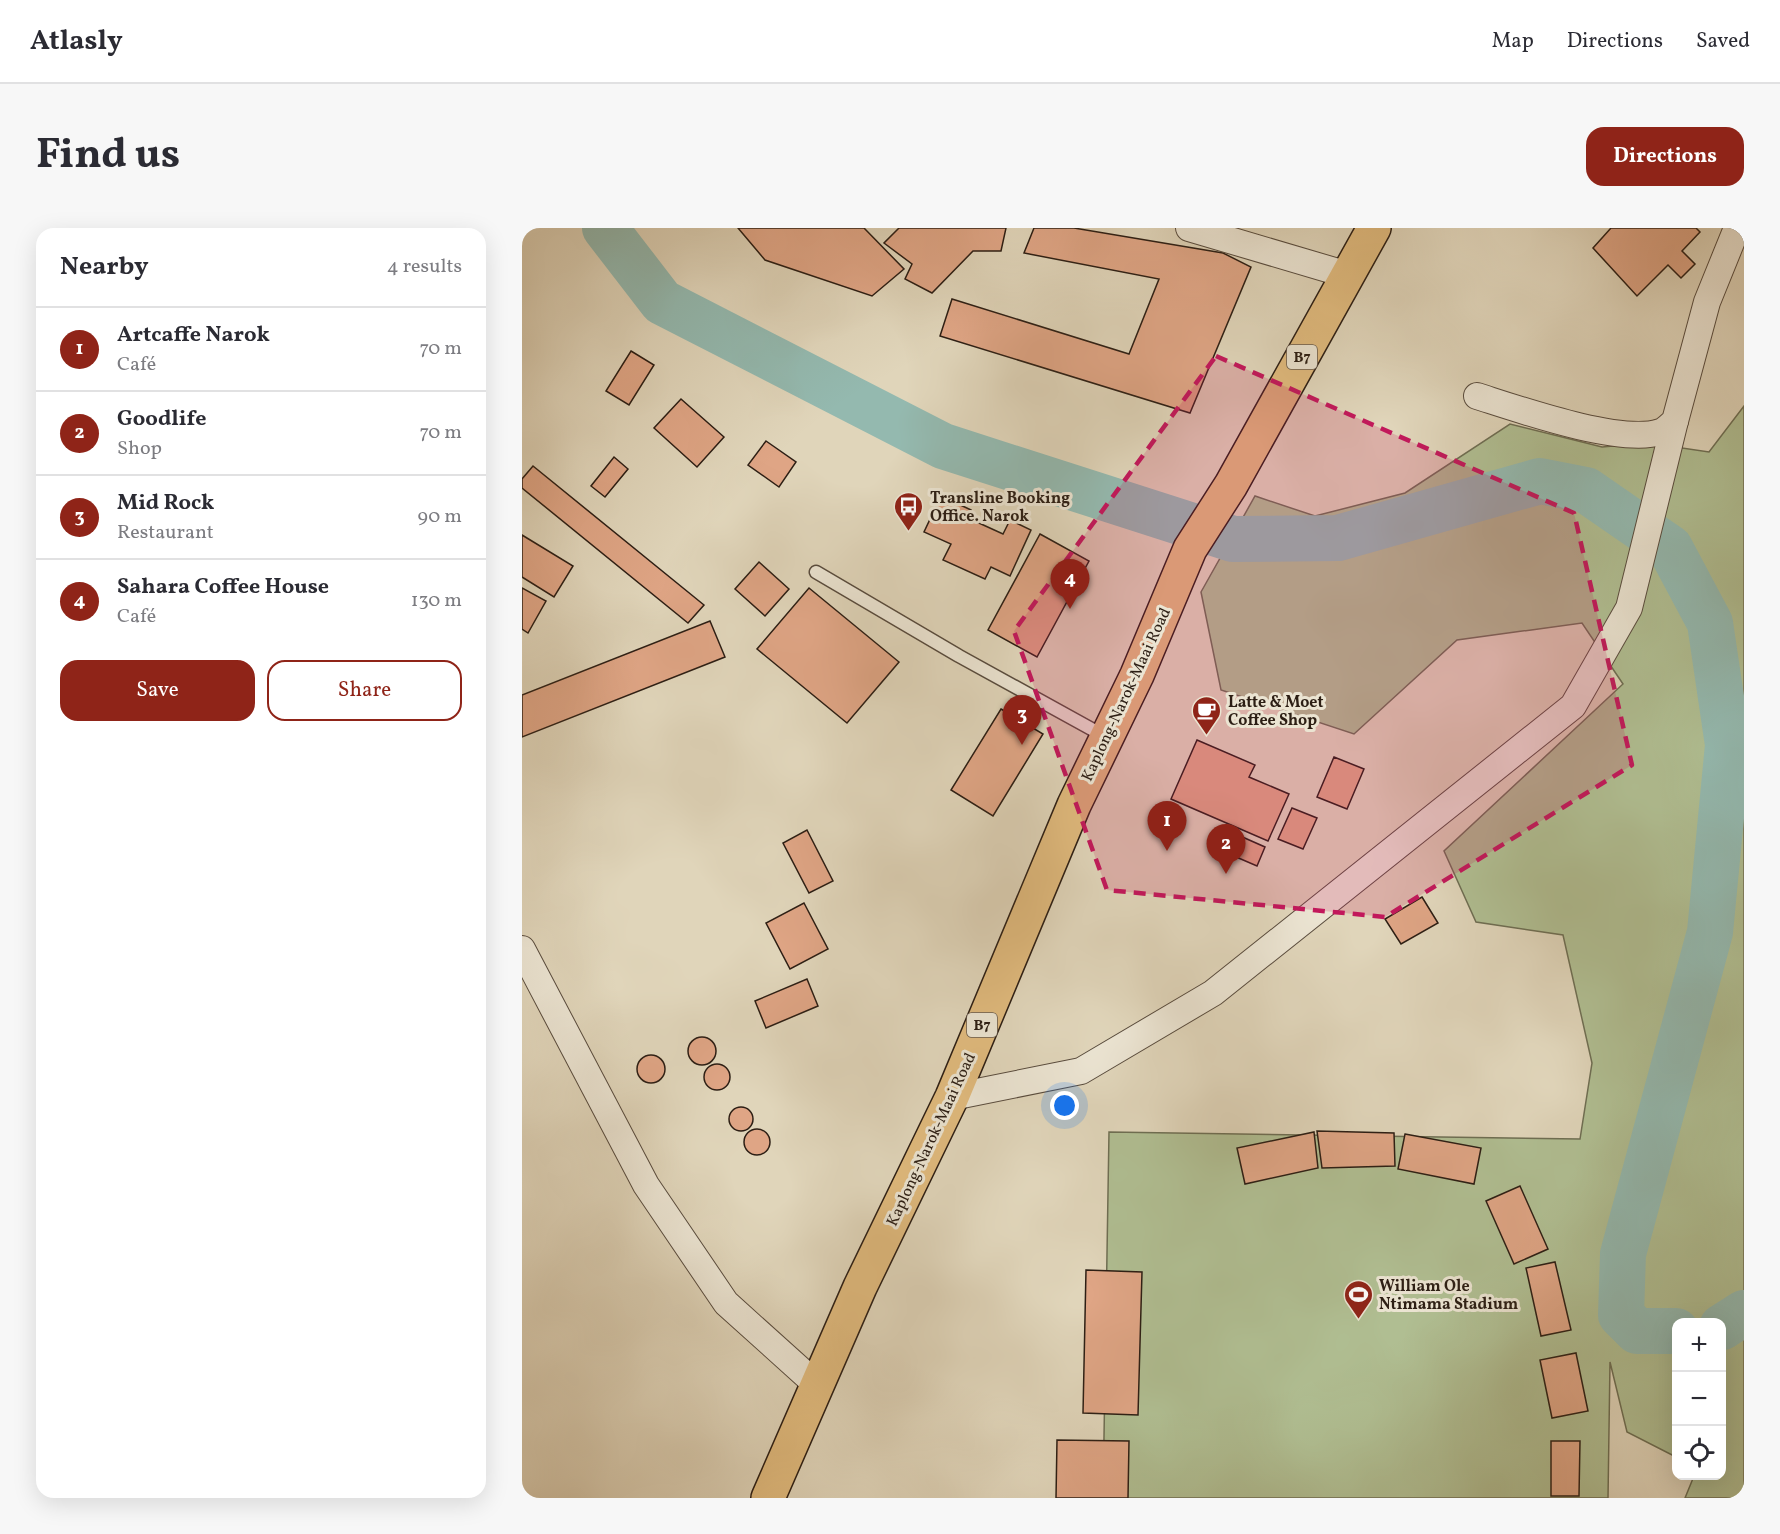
<!DOCTYPE html>
<html lang="en">
<head>
<meta charset="utf-8">
<style>
	:root { --surface:#fff; --page:#f7f7f7; --text:#2b2b33; --muted:#7c7c81; --line:#e1e1e2; --accent:#8f2418 }
	body { margin:0; font-family:Vollkorn,serif; background:var(--page); color:var(--text) }
	.controls { position:absolute; right:18px; bottom:18px; display:grid; overflow:hidden; border-radius:12px; box-shadow:0 6px 24px #0002 }
	.controls button { width:54px; height:54px; display:grid; place-items:center; padding:0; border:0; border-bottom:2px solid var(--line); background:var(--surface); color:var(--text); font:30px sans-serif }
	.you { position:absolute; left:543px; top:878px; width:21px; height:21px; margin:-15px; border:4px solid #fff; border-radius:50%; background:#1a73e8; box-shadow:0 0 0 9px #1a73e833 }
	.badge { display:grid; place-items:center; width:39px; height:39px; border-radius:50%; background:var(--accent); color:#fff; font-size:20px; font-weight:700 }
	.pin { position:absolute; translate:-50% -50px; filter:drop-shadow(0 2px 3px #0008) }
	.pin::after { content:''; position:absolute; top:32px; width:21px; height:18px; background:inherit; clip-path:polygon(0 0,100% 0,50% 100%) }
	.list { margin:0; padding:0; list-style:none }
	h2 { display:flex; justify-content:space-between; align-items:center; height:78px; margin:0; padding:0 24px; font-size:26px }
	h2 small { font-size:20px; font-weight:400; color:var(--muted) }
	.list li { display:grid; grid-template-columns:39px 1fr auto; gap:18px; align-items:center; box-sizing:border-box; height:84px; padding:0 24px; border-top:2px solid var(--line) }
	.list b { display:block; font-size:22px; white-space:nowrap }
	.list p { margin:0; font-size:20px; white-space:nowrap; color:var(--muted) }
	.list em { font-size:20px; font-style:normal; color:var(--muted) }
	.actions { display:flex; gap:12px; padding:18px 24px }
	.actions a { flex:1; padding:14px 0; border:2px solid var(--accent); border-radius:18px; text-align:center; font-size:21px; color:var(--accent) }
	.actions .main { background:var(--accent); color:#fff }
	.icon { flex:none; width:33px; height:33px; fill:none; stroke:currentColor; stroke-width:2; stroke-linecap:round; stroke-linejoin:round }
	.map { position:relative; flex:none; width:1222px; height:1270px; overflow:hidden; border-radius:18px }
	header { display:flex; align-items:center; gap:36px; box-sizing:border-box; height:84px; padding:0 30px; background:var(--surface); border-bottom:2px solid var(--line) }
	header strong { font-size:28px }
	nav { display:flex; gap:33px; margin-inline-start:auto; font-size:21px }
	.intro { display:flex; align-items:center; justify-content:space-between; box-sizing:border-box; height:144px; padding:0 36px }
	h1 { margin:0; font-size:42px }
	.button { padding:15px 27px; border-radius:18px; background:var(--accent); color:#fff; font-size:21px; font-weight:700 }
	main { display:flex; gap:36px; padding:0 36px }
	aside { flex:1; background:var(--surface); border-radius:18px; box-shadow:0 6px 24px #0002 }
	.map>svg:first-child { display:block }
	.green { fill:#b0be92; stroke:#6e6e53; stroke-width:1.5 }
	.lines { fill:none; stroke-linecap:round; stroke-linejoin:round }
	.river { stroke:#94b9af; stroke-width:46 }
	.building { fill:#dfa585; stroke:#2c1e14; stroke-width:1.5 }
	.lane-casing { stroke:#594c3e; stroke-width:15 }
	.street-casing { stroke:#594c3e; stroke-width:28 }
	.highway-casing { stroke:#2c1e14; stroke-width:36 }
	.lane { stroke:#ebe4d2; stroke-width:12 }
	.street { stroke:#ebe4d2; stroke-width:26 }
	.highway { stroke:#e0ba7d; stroke-width:33 }
	.marked { fill:#c2185b; fill-opacity:0.2; stroke:#c2185b; stroke-width:4.5; stroke-dasharray:12 8; stroke-linejoin:round }
	.labels { text-anchor:middle; stroke-width:6; stroke-linejoin:round; paint-order:stroke }
	.shield { fill:#ebe4d2; stroke:#65594d; stroke-width:1.5 }
	.shield-label { font-size:15px; font-weight:bold; fill:#2c1e14 }
	.poi-label { font-size:16px; font-weight:bold; fill:#2c1e14; stroke:#ebe4d2; text-anchor:start }
	.street-label { font-size:16px; fill:#2c1e14; stroke:#ebe4d2 }
</style>
</head>
<body>
<header>
<strong>Atlasly</strong>
<nav><a>Map</a><a>Directions</a><a>Saved</a></nav>
</header>
<div class="intro"><h1>Find us</h1><a class="button">Directions</a></div>
<main>
<aside>
<h2>Nearby<small>4 results</small></h2>
<ul class="list">
<li><span class="badge">1</span><div><b>Artcaffe Narok</b><p>Café</p></div><em>70 m</em></li>
<li><span class="badge">2</span><div><b>Goodlife</b><p>Shop</p></div><em>70 m</em></li>
<li><span class="badge">3</span><div><b>Mid Rock</b><p>Restaurant</p></div><em>90 m</em></li>
<li><span class="badge">4</span><div><b>Sahara Coffee House</b><p>Café</p></div><em>130 m</em></li>
</ul>
<div class="actions"><a class="main">Save</a><a>Share</a></div>
</aside>
<div class="map">
<svg width="1222" height="1270" viewBox="0 0 1222 1270">
	<rect width="100%" height="100%" fill="#e0d5ba"/>
	<filter id="stains"><feTurbulence type="fractalNoise" baseFrequency=".00333" numOctaves="4"/><feColorMatrix values="0 0 0 0 .2 0 0 0 0 .09 0 0 0 0 .02 0 0 0 .5 -.17"/></filter>
	<radialGradient id="worn" r=".72"><stop offset=".6" stop-color="#630" stop-opacity="0"/><stop offset="1" stop-color="#630" stop-opacity=".3"/></radialGradient>
	<!-- green -->
	<polygon class="green" points="1222,178 1222,1270 1163,1270 1172,1248 1200,1248 1200,1094 1154,1094 1154,1229 1105,1204 1088,1134 1086,1270 581,1270 587,904 1058,911 1070,835 1041,707 954,694 922,623 1101,456 1060,395 935,412 832,506 699,462 679,364 733,268 793,288 883,265 988,196 1080,219 1126,215 1187,224"/>
	<g class="lines">
		<!-- river -->
		<g class="river">
			<polyline points="83,0 140,74 421,218 711,311 816,310 1018,253 1064,262 1148,320 1188,395 1206,517 1188,704 1101,1026 1099,1087 1115,1103 1154,1103"/>
			<polyline points="1200,1099 1222,1085"/>
		</g>
	</g>
	<!-- building -->
	<g class="building">
		<polygon points="216,0 342,0 382,41 350,68 243,32"/>
		<polygon points="377,0 484,0 479,23 451,23 410,65 383,51 390,36 362,15"/>
		<polygon points="512,0 552,0 701,25 729,39 668,185 418,108 430,71 607,126 637,51 502,25"/>
		<polygon points="1089,0 1174,0 1178,4 1160,23 1173,36 1159,50 1146,37 1115,68 1071,20"/>
		<polygon points="109,123 132,137 107,177 84,163"/>
		<polygon points="159,171 202,209 175,239 132,200"/>
		<polygon points="244,213 274,234 257,259 226,237"/>
		<polygon points="92,229 106,241 83,269 69,258"/>
		<polygon points="11,238 182,377 166,395 0,260 0,251"/>
		<polygon points="419,268 449,282 446,290 481,306 488,292 509,302 488,348 469,339 463,351 421,332 429,316 402,304"/>
		<polygon points="518,306 567,333 515,429 466,402"/>
		<polygon points="0,307 51,338 32,369 0,349"/>
		<polygon points="237,334 267,361 243,388 213,361"/>
		<polygon points="0,360 24,373 6,405 0,401"/>
		<polygon points="287,360 377,434 325,495 235,421"/>
		<polygon points="188,393 203,429 0,509 0,467"/>
		<polygon points="479,481 521,506 471,588 429,562"/>
		<polygon points="675,512 733,537 727,549 767,566 746,613 649,571"/>
		<polygon points="812,529 842,541 825,581 795,569"/>
		<polygon points="770,580 795,590 781,621 756,611"/>
		<polygon points="700,600 743,619 735,638 691,619"/>
		<polygon points="285,602 311,653 287,665 261,615"/>
		<polygon points="900,669 916,695 879,716 863,691"/>
		<polygon points="282,675 306,721 268,741 244,695"/>
		<polygon points="285,751 296,778 244,800 233,773"/>
		<circle cx="180" cy="823" r="14"/>
		<circle cx="129" cy="841" r="14"/>
		<circle cx="195" cy="849" r="13"/>
		<circle cx="219" cy="891" r="12"/>
		<circle cx="235" cy="914" r="13"/>
		<polygon points="795,903 872,905 873,938 800,940"/>
		<polygon points="792,904 796,940 723,956 715,920"/>
		<polygon points="883,906 959,920 952,956 876,941"/>
		<polygon points="998,958 1026,1021 992,1036 964,973"/>
		<polygon points="1033,1034 1049,1102 1019,1108 1004,1040"/>
		<polygon points="564,1042 620,1044 616,1187 561,1185"/>
		<polygon points="1054,1125 1066,1183 1030,1190 1018,1132"/>
		<polygon points="535,1212 607,1213 606,1270 534,1270"/>
		<polygon points="1029,1213 1058,1213 1057,1268 1029,1268"/>
	</g>
	<g class="lines">
		<defs>
			<polyline id="lane" points="294,344 437,428 584,509"/>
			<g id="street">
				<polyline points="667,0 826,47"/>
				<path d="M955,168C996,181 1098,217 1138,204C1143,203 1149,196 1153,193L1185,74L1215,0"/>
				<polyline points="0,721 124,957 204,1075 295,1157 301,1147"/>
				<polyline points="430,869 559,843 691,765 1051,478 1107,380 1153,193"/>
			</g>
			<polyline id="highway" points="246,1270 338,1059 430,869 552,577 615,447 668,321 709,257 852,0"/>
		</defs>
		<!-- lane casing -->
		<use href="#lane" class="lane-casing"/>
		<!-- street casing -->
		<use href="#street" class="street-casing"/>
		<!-- highway casing -->
		<use href="#highway" class="highway-casing"/>
		<!-- lane -->
		<use href="#lane" class="lane"/>
		<!-- street -->
		<use href="#street" class="street"/>
		<!-- highway -->
		<use href="#highway" class="highway"/>
	</g>
	<!-- marked area -->
	<path class="marked" d="M694,128L1052,285L1110,537L863,689L585,662L492,403Z"/>
	<!-- icons -->
	<defs>
		<symbol id="bus-pin" viewBox="-11 -11 22 30"><path d="M0 17L-7.5 6A9.5 9.5 0 1 1 7.5 6Z" fill="#8f2418" stroke="#ebe4d2"/><path d="M-5-6H5V4H4V6H2V4H-2V6H-4V4H-5ZM-3.5-4V0h7V-4ZM-3.5 1.2v1.5H-2V1.2ZM2 1.2v1.5H3.5V1.2Z" fill="#fff"/></symbol>
		<symbol id="cafe-pin" viewBox="-11 -11 22 30"><path d="M0 17L-7.5 6A9.5 9.5 0 1 1 7.5 6Z" fill="#8f2418" stroke="#ebe4d2"/><path d="M-5.5-4.5H6V0H3Q3 3.5 0 3.5H-2.5Q-5.5 3.5-5.5 0ZM3-3.2v2h1.7v-2ZM-6 4.5H4V6H-6Z" fill="#fff"/></symbol>
		<symbol id="stadium-pin" viewBox="-11 -11 22 30"><path d="M0 17L-7.5 6A9.5 9.5 0 1 1 7.5 6Z" fill="#8f2418" stroke="#ebe4d2"/><path d="M0-5a6.5 5 0 1 0 0 10a6.5 5 0 1 0 0-10ZM-3.5-1.8h7v3.6h-7Z" fill="#fff"/></symbol>
	</defs>
	<g fill-rule="evenodd">
		<use href="#bus-pin" x="370" y="262" width="33" height="45"/>
		<use href="#cafe-pin" x="668" y="466" width="33" height="45"/>
		<use href="#stadium-pin" x="820" y="1050" width="33" height="45"/>
	</g>
	<g class="labels">
		<!-- shield labels -->
		<g class="shield">
			<rect x="765" y="117" width="30" height="24" rx="4.5"/>
			<rect x="445" y="785" width="30" height="24" rx="4.5"/>
		</g>
		<g class="shield-label">
			<text x="780" y="134">B7</text>
			<text x="460" y="802">B7</text>
		</g>
		<!-- poi labels -->
		<g class="poi-label">
			<text x="408" y="275">Transline Booking<tspan x="408" dy="18">Office. Narok</tspan></text>
			<text x="706" y="479">Latte &amp; Moet<tspan x="706" dy="18">Coffee Shop</tspan></text>
			<text x="857" y="1063">William Ole<tspan x="857" dy="18">Ntimama Stadium</tspan></text>
		</g>
		<!-- street labels -->
		<g class="street-label">
			<text transform="translate(603 466) rotate(-65)" y="6">Kaplong-Narok-Maai Road</text>
			<text transform="translate(408 911) rotate(-65)" y="6">Kaplong-Narok-Maai Road</text>
		</g>
	</g>
	<rect width="100%" height="100%" filter="url(#stains)"/>
	<rect width="100%" height="100%" fill="url(#worn)"/>
</svg>
<div class="controls">
<button>+</button>
<button>−</button>
<button><svg class="icon" aria-label="locate" viewBox="0 0 24 24"><circle cx="12" cy="12" r="6"/><path d="M12 2v4M12 18v4M2 12h4M18 12h4"/></svg></button>
</div>
<div class="you"></div>
<div class="pin badge" style="left:645px;top:623px">1</div>
<div class="pin badge" style="left:704px;top:646px">2</div>
<div class="pin badge" style="left:500px;top:517px">3</div>
<div class="pin badge" style="left:548px;top:381px">4</div>
</div>
</main>
</body>
</html>
